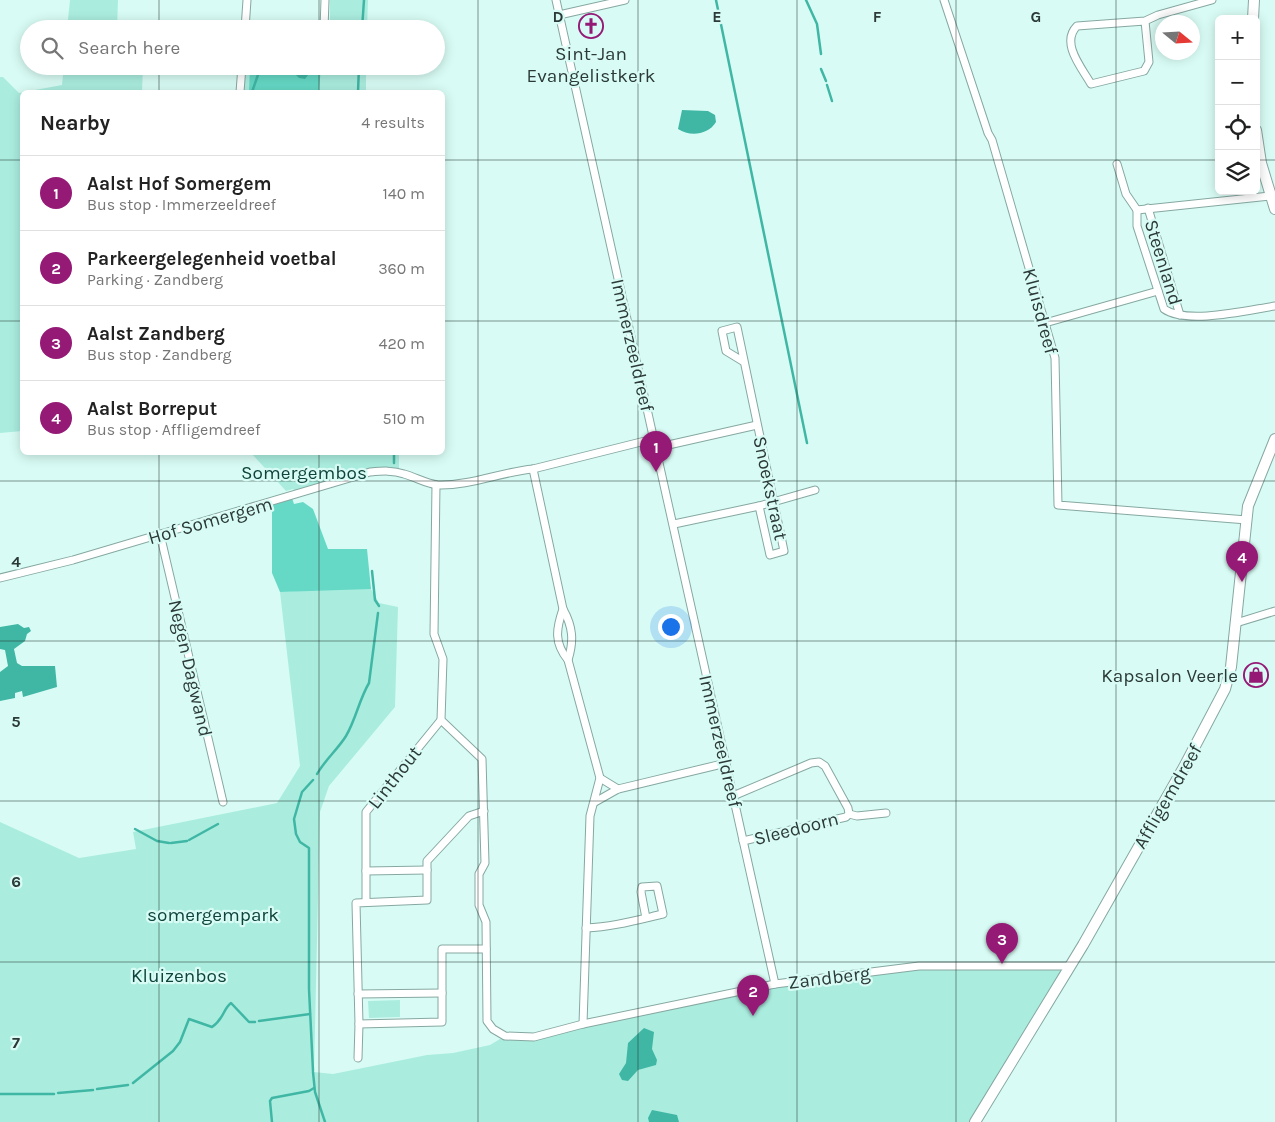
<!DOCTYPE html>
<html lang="en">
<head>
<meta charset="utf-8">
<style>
	:root { --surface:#fff; --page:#f2f2f2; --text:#222; --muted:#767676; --line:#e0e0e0; --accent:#941a76 }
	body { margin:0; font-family:Karla,sans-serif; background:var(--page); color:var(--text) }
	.controls { position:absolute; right:15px; top:15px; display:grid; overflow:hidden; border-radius:8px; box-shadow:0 2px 12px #0003 }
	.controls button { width:45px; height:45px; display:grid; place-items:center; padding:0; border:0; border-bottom:1px solid var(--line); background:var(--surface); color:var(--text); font:25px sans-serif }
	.compass { position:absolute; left:1155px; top:15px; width:45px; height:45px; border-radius:50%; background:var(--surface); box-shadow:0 2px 12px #0003; rotate:108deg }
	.you { position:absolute; left:670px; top:626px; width:18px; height:18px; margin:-12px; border:4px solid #fff; border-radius:50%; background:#1a73e8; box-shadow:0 0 0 8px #1a73e833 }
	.badge { display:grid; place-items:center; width:32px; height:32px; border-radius:50%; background:var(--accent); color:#fff; font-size:16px; font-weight:700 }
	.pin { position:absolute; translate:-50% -41px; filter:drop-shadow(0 1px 2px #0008) }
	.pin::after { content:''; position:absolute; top:26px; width:18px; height:15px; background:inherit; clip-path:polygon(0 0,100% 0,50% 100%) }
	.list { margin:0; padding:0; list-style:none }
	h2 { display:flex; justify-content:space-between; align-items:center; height:65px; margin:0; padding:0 20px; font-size:21px }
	h2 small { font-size:16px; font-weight:400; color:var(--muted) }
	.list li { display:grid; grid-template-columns:32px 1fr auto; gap:15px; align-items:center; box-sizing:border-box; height:75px; padding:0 20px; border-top:1px solid var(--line) }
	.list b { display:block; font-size:19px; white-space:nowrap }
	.list p { margin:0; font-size:16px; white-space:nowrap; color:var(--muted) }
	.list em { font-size:16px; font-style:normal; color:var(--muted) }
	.icon { flex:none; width:28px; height:28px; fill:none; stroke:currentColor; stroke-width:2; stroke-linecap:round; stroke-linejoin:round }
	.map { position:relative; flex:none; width:1275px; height:1122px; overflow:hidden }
	.search { position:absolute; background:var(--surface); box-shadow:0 2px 12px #0003; left:20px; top:20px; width:425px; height:55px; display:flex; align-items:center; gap:12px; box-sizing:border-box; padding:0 18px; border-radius:28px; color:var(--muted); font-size:19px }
	.panel { position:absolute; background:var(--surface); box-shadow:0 2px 12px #0003; left:20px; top:90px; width:425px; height:365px; border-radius:8px }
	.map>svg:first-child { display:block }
	.green { fill:#aaeddf }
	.forest { fill:#66d9c6 }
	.water { fill:#40b7a5 }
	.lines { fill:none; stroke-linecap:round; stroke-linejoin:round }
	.stream { stroke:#40b7a5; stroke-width:2.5 }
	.street-casing { stroke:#86a8a1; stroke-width:9 }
	.secondary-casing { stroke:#86a8a1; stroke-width:12 }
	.street { stroke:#fff; stroke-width:7 }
	.secondary { stroke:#fff; stroke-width:10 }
	.grid { fill:none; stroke:#2c3a37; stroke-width:1; stroke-opacity:0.55 }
	.labels { text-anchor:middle; stroke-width:4.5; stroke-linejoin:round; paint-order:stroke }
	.poi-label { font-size:19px; fill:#2c3a37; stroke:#d8fcf5 }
	.street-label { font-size:19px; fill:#2c3a37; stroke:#d8fcf5 }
	.park-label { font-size:19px; fill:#0f443c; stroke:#d8fcf5 }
	.grid-label { font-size:16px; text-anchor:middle; font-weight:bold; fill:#2c3a37; stroke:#d8fcf5; stroke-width:4.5; stroke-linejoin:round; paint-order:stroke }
</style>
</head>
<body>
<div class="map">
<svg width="1275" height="1122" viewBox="0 0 1275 1122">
	<rect width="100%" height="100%" fill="#d8fcf5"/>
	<!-- green -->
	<g class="green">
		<polygon points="70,0 118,0 117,29 67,29"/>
		<polygon points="330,0 368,0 367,29 330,29"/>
		<polygon points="64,66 143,66 142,92 22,92 22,431 0,433 0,77 3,77 19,93 62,85"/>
		<polygon points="246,66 366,66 366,92 244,92"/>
		<polygon points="251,453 399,453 399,473 375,472 298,494 293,489 286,491"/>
		<polygon points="346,588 371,589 379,603 398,607 395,707 329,786 320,812 314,1072 333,1074 427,1055 453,1053 490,1045 505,1036 534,1037 775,984 919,966 1070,966 975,1122 0,1122 0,822 79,858 136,849 133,832 277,803 300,766 280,592"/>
		<polygon points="400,1000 400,1017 369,1018 368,1001"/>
	</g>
	<!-- forest -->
	<g class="forest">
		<polygon points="250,66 321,66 319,92 249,92"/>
		<polygon points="292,498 294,504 303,502 313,509 328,549 367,549 371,589 280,592 272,573 272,504"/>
	</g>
	<!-- water -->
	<g class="water">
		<polygon points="315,66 305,79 299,78 293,72 276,73 274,67"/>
		<path d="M682,110L708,111L715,115L716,122C708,135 690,137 678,129Z"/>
		<polygon points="18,624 24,628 29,627 31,631 27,634 25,641 14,649 17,663 22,666 55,666 57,687 23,697 22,691 15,693 15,698 0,701 0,672 8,666 5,650 0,649 0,627"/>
		<polygon points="644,1028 654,1032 652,1049 657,1060 656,1065 638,1070 628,1081 622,1080 619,1074 626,1063 628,1043"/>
		<polygon points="652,1110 677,1115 679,1122 649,1122 648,1118"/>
	</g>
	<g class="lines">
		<!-- stream -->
		<g class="stream">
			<polyline points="716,0 807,443"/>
			<polyline points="806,0 817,24 821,54"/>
			<polyline points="362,29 364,0"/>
			<polyline points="347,66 359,69"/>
			<polyline points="821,69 826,81"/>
			<polyline points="827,85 832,101"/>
			<polyline points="252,92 259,72 267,66"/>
			<polyline points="358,92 359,66"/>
			<polyline points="394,463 394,452"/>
			<polyline points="372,571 375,600 379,606"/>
			<path d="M317,774C325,760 338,749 346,736C356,719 359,700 369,683L378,613"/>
			<polyline points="135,829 157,841 169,843"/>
			<polyline points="189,840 218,824"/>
			<polyline points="171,843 187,841"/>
			<polyline points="259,1021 310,1014"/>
			<polyline points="313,1071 309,989 309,848 300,842 296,834 294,819 302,792 313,780"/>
			<polyline points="313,1072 315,1092 325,1122"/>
			<path d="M133,1083L173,1051L180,1042L189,1019L212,1027C224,1019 223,1009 231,1003L249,1022H255"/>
			<polyline points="97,1089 128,1085"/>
			<polyline points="58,1093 93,1090"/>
			<polyline points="0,1094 54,1094"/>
			<polyline points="272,1122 270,1101 272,1098 309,1091 314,1088"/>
		</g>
		<defs>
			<g id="street">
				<polyline points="556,0 775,984"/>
				<polyline points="944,0 988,133 992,140 1055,358 1058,505 1247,520"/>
				<polyline points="559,15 625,0"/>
				<path d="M1145,21L1149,62L1144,71L1091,84C1082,68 1060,43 1077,26L1145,21L1158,15L1212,0"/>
				<polyline points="245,29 247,0"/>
				<polyline points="324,29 325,0"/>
				<polyline points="240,92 242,66"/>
				<polyline points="1117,164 1126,194 1137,210 1270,196"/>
				<polyline points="1148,208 1180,315"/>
				<path d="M1137,210V226L1164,309C1187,325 1248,310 1275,306"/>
				<polyline points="1045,323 1158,291"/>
				<polyline points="744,362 726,351 722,331 737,327 784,551 770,555 759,506"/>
				<polyline points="655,448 757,425"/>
				<path d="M533,469L563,609C573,627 574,641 568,660"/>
				<polyline points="436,485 434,634 443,659 441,720 482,759 485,863 479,874 479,905 486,922 487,1021 493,1029 505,1036 534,1037 583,1024 775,984 919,966 1070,966"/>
				<polyline points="674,524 759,506 815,490"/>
				<polyline points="160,534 223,802"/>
				<path d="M0,578L73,560L370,472C382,471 393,470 404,474C415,477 427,484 438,485C469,486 501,472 533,469L653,439"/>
				<path d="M563,609C556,629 554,643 568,660L600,778L590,816L583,1024"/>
				<polyline points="1236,623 1275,611"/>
				<polyline points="600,778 618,789"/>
				<polyline points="733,796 811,763 819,762 825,766 848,808 849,814 846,817 743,841"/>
				<polyline points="595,802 618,789 726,763"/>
				<polyline points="484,811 469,816 427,861 427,900 356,903 359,1024 442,1022 442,949 486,949"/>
				<polyline points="849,814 857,816 886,813"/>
				<polyline points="366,871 427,870"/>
				<polyline points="366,902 366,812 441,720"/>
				<path d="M586,928C612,927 637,920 663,914L657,886L642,887L641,892L646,918"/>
				<polyline points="358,994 442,993"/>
				<polyline points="358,1058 359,1024"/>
			</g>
			<g id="secondary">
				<polyline points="1253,19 1254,0"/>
				<polyline points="1256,130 1261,163 1275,209"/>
				<polyline points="975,1122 1083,945 1184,767 1225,689 1231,667 1248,506 1275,439"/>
			</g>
		</defs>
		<!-- street casing -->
		<use href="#street" class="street-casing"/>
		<!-- secondary casing -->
		<use href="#secondary" class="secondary-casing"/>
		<!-- street -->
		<use href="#street" class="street"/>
		<!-- secondary -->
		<use href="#secondary" class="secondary"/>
	</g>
	<!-- grid -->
	<path class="grid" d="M159,0V29M319,0V29M478,0V1122M638,0V1122M797,0V1122M956,0V1122M1116,0V1122M159,66V92M319,66V92M0,160H22M442,160H1219M1256,160H1275M0,321H22M442,321H1275M159,452V1122M319,452V1122M0,481H1275M0,641H1275M0,801H1275M0,962H1275"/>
	<!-- icons -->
	<defs>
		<symbol id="church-ring" viewBox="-11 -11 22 22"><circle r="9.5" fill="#d8fcf5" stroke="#941a76" stroke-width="1.5"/><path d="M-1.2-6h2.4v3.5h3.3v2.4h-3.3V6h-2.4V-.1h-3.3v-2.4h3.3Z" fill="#941a76"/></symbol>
		<symbol id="shop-ring" viewBox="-11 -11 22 22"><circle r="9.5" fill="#d8fcf5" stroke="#941a76" stroke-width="1.5"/><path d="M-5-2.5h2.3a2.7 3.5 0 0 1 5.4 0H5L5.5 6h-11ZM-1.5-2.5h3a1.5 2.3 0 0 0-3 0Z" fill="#941a76"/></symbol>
	</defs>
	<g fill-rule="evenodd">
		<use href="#church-ring" x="577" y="12" width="28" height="28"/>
		<use href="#shop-ring" x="1242" y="661" width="28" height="28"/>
	</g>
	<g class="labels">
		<!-- poi labels -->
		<g class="poi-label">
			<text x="591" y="60">Sint-Jan<tspan x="591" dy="22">Evangelistkerk</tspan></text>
			<text x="1238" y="682" text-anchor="end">Kapsalon Veerle</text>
		</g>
		<!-- street labels -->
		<g class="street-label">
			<text transform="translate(1164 262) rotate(73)" y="7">Steenland</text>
			<text transform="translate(1041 311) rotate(75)" y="7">Kluisdreef</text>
			<text transform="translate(633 345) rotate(77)" y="7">Immerzeeldreef</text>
			<text transform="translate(771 488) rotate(78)" y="7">Snoekstraat</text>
			<text transform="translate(210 520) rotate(-16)" y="7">Hof Somergem</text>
			<text transform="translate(191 668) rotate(77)" y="7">Negen Dagwand</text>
			<text transform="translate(721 741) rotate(77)" y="7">Immerzeeldreef</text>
			<text transform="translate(394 777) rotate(-52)" y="7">Linthout</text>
			<text transform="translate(1167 796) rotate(-60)" y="7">Affligemdreef</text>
			<text transform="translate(796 828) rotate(-14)" y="7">Sleedoorn</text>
			<text transform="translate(829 977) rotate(-7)" y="7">Zandberg</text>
		</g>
		<!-- park labels -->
		<g class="park-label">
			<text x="304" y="479">Somergembos</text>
			<text x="213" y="921">somergempark</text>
			<text x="179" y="982">Kluizenbos</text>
		</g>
	</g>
	<g class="grid-label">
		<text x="558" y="22">D</text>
		<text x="717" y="22">E</text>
		<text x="877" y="22">F</text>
		<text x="1036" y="22">G</text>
		<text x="16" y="567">4</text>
		<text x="16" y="727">5</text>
		<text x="16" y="887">6</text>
		<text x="16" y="1048">7</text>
	</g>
</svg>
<div class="controls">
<button>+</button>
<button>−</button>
<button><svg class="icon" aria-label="locate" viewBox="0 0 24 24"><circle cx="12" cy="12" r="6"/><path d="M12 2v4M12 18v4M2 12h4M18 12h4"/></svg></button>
<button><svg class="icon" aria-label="layers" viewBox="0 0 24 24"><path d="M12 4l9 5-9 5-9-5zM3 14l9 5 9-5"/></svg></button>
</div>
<svg class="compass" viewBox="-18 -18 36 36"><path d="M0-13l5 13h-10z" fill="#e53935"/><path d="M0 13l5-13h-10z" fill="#767676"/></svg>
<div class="you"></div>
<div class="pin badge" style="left:656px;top:472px">1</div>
<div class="pin badge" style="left:753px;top:1016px">2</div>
<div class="pin badge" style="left:1002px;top:964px">3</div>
<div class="pin badge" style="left:1242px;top:582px">4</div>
<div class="search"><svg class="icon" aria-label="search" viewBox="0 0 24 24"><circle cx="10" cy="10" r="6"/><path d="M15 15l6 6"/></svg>Search here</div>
<section class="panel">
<h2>Nearby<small>4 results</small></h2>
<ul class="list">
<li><span class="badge">1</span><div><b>Aalst Hof Somergem</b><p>Bus stop · Immerzeeldreef</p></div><em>140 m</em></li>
<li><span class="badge">2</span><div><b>Parkeergelegenheid voetbal</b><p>Parking · Zandberg</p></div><em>360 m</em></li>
<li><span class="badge">3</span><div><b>Aalst Zandberg</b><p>Bus stop · Zandberg</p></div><em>420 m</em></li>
<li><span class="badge">4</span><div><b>Aalst Borreput</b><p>Bus stop · Affligemdreef</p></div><em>510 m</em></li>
</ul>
</section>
</div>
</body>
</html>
